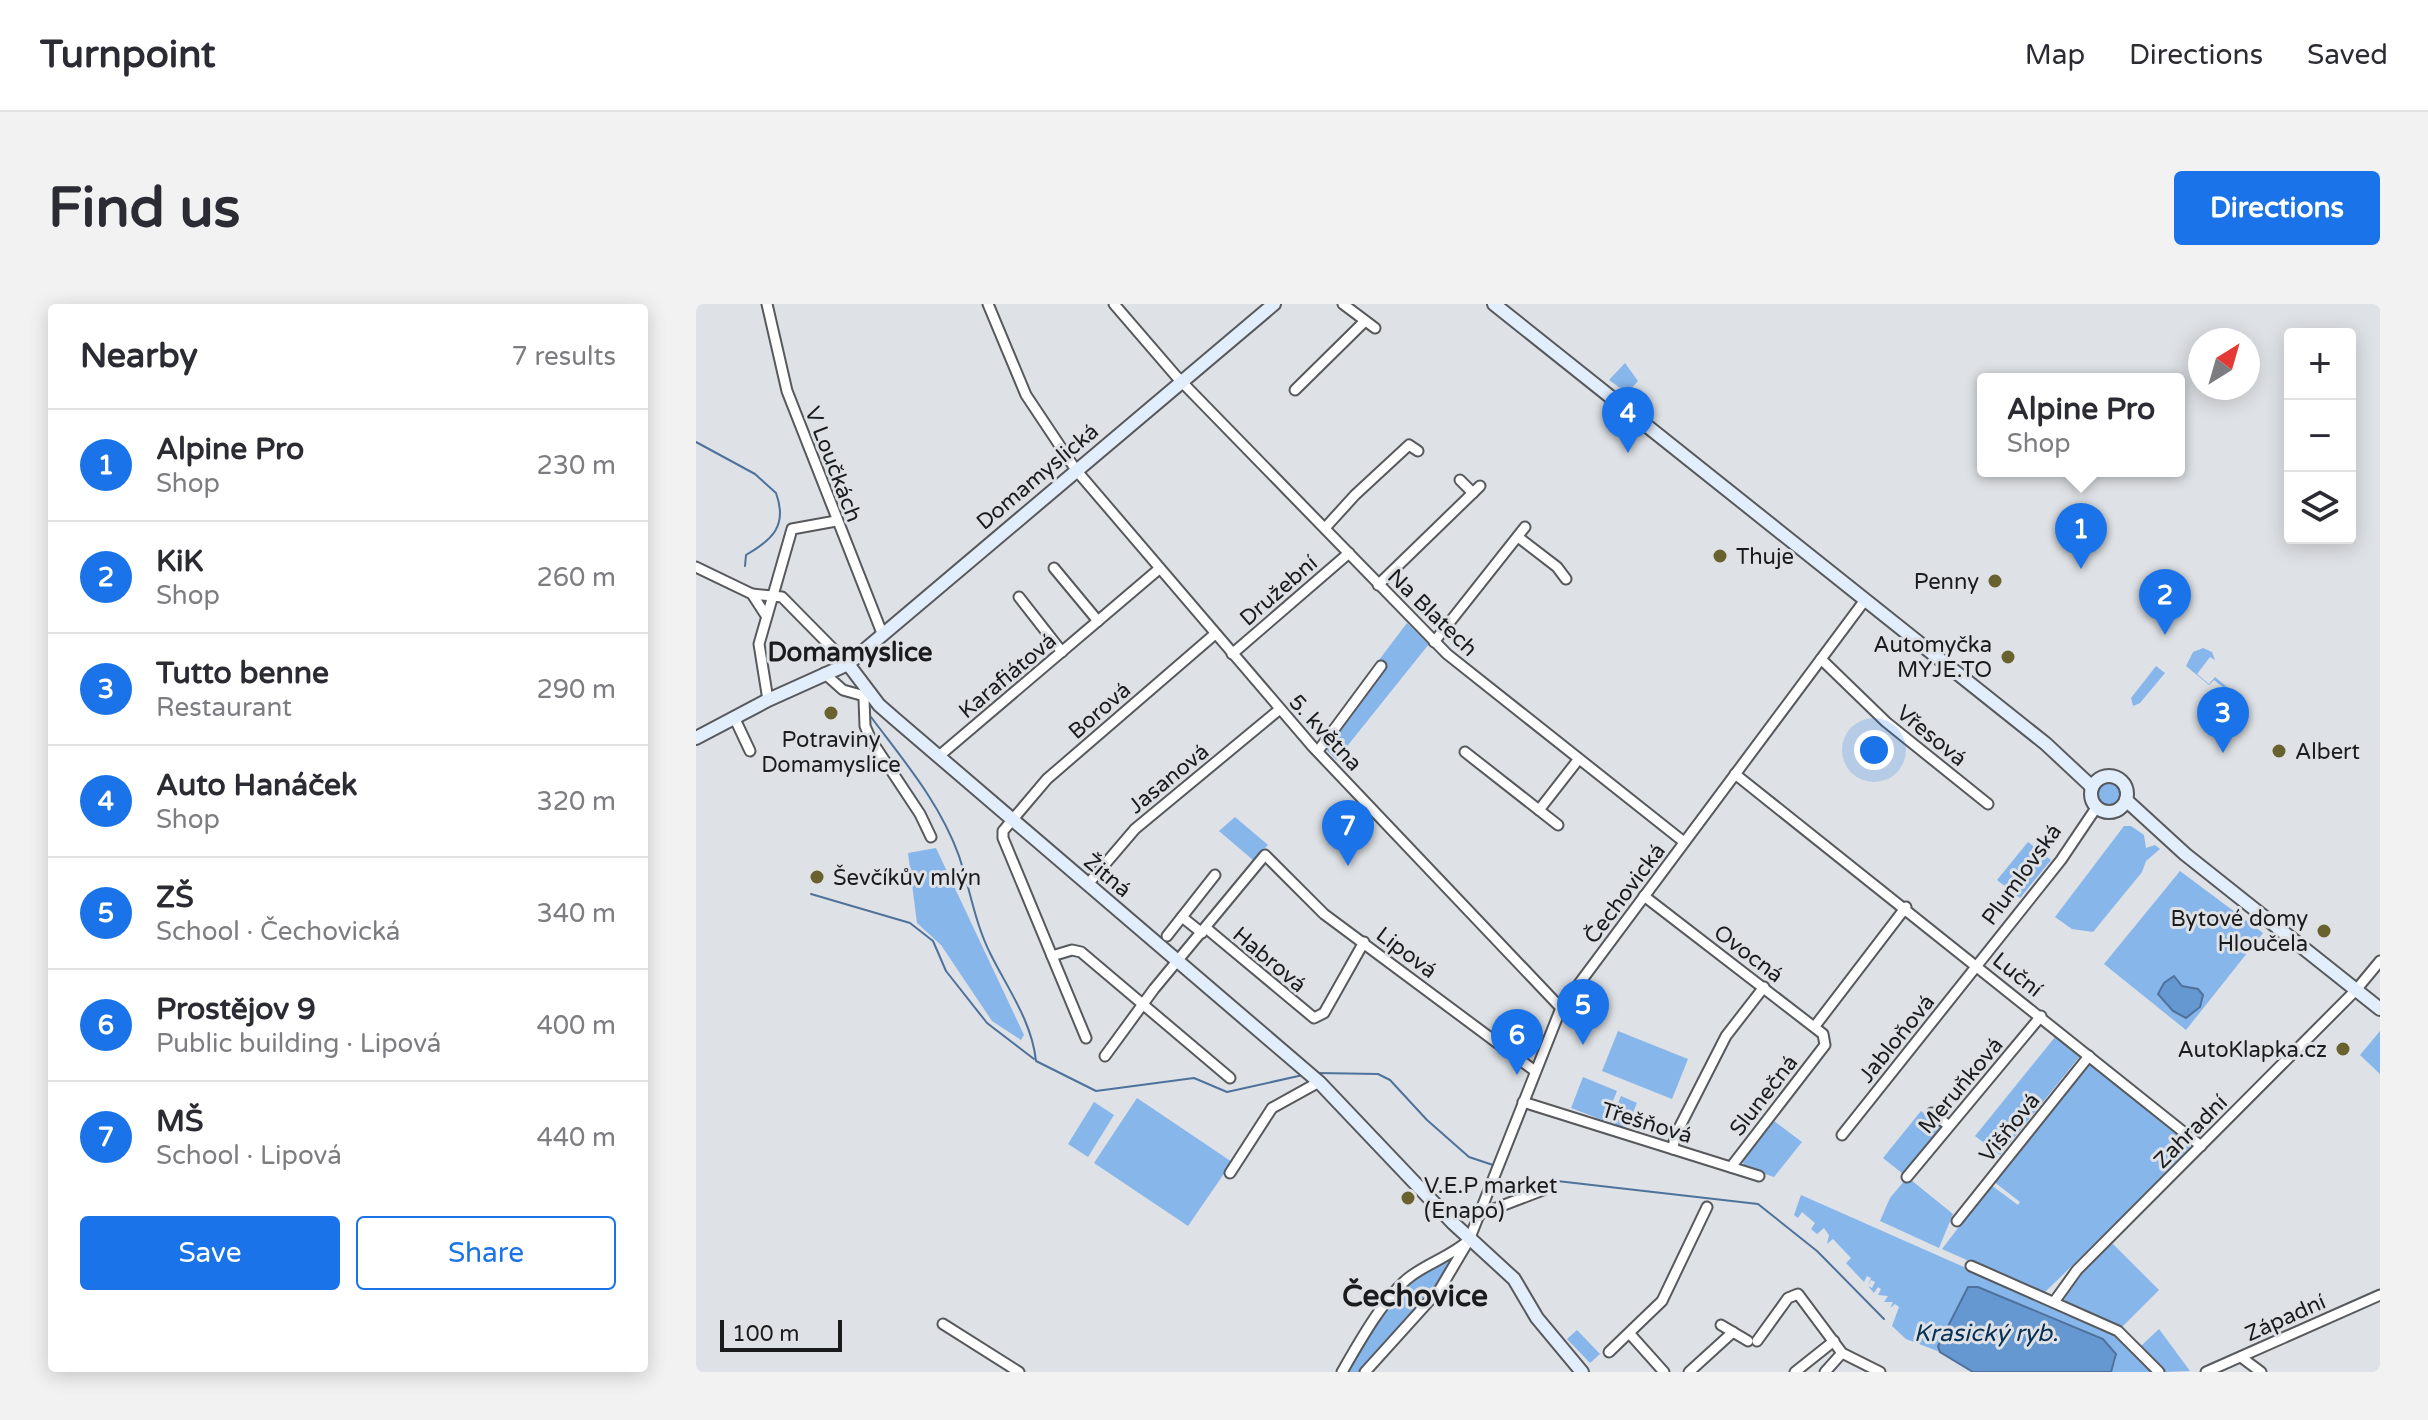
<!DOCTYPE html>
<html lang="en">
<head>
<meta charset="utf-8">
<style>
	:root { --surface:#fff; --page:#f2f2f3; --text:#2b2b33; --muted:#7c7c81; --line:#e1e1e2; --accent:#1a73e8 }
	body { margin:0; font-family:"Varela Round",sans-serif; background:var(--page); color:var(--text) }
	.controls { position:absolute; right:24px; top:24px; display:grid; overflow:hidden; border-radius:8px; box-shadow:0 4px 20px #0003 }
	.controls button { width:72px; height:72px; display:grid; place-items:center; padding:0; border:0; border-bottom:2px solid var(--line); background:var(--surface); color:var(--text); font:40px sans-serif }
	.compass { position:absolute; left:1492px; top:24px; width:72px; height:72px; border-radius:50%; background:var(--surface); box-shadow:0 4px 20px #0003; rotate:37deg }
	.scale { position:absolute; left:24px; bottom:20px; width:122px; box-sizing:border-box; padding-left:8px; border:4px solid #1a1b1c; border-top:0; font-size:22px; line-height:28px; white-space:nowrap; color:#1a1b1c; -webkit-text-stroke:6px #dee1e5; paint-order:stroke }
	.you { position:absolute; left:1178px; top:446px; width:28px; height:28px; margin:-20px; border:6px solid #fff; border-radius:50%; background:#1a73e8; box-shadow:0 0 0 12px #1a73e833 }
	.badge { display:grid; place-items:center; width:52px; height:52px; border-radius:50%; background:var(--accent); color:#fff; font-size:26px; font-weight:700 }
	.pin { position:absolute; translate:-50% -66px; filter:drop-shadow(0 2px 4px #0008) }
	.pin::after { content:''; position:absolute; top:42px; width:28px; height:24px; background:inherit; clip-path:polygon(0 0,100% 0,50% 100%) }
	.popup { position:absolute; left:1281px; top:69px; width:208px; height:104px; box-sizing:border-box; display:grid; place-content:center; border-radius:8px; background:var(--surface); filter:drop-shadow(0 2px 6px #0005); font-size:26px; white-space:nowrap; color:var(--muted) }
	.popup b { font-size:30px; color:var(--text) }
	.popup::after { content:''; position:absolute; left:50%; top:100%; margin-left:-16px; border:16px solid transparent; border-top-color:var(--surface) }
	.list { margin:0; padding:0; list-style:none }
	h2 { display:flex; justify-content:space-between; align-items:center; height:104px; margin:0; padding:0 32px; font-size:34px }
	h2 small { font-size:26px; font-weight:400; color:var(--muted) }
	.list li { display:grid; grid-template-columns:52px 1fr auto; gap:24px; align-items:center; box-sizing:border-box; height:112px; padding:0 32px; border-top:2px solid var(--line) }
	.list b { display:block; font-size:30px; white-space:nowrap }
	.list p { margin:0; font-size:26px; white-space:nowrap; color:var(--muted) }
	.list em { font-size:26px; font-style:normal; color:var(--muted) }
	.actions { display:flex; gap:16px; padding:24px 32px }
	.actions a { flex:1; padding:18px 0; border:2px solid var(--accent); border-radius:8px; text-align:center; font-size:28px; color:var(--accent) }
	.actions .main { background:var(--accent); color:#fff }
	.icon { flex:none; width:44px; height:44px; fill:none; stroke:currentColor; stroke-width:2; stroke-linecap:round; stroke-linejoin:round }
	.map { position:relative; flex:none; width:1684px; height:1068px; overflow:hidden; border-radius:8px }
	header { display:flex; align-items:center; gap:48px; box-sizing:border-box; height:112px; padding:0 40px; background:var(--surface); border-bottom:2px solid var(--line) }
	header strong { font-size:38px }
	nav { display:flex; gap:44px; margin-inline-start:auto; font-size:28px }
	.intro { display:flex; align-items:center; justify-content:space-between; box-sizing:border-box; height:192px; padding:0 48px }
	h1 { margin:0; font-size:56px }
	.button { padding:20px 36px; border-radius:8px; background:var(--accent); color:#fff; font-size:28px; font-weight:700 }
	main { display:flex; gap:48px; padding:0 48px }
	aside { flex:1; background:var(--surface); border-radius:8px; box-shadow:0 4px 20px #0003 }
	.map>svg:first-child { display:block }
	.green { fill:#87b6eb }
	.water { fill:#6598d1; stroke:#4e729b; stroke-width:2 }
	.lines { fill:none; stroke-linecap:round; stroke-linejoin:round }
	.stream { stroke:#4e729b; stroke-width:2 }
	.street-casing { stroke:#57595c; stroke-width:13 }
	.secondary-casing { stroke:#57595c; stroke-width:16 }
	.street { stroke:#fff; stroke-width:9 }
	.secondary { stroke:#e2eefc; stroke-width:12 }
	.poi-dot { fill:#69622f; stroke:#dee1e5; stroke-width:3 }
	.labels { text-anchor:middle; stroke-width:6; stroke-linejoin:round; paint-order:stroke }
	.street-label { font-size:22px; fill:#1a1b1c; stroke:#dee1e5 }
	.poi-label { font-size:22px; fill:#1a1b1c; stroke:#dee1e5; text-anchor:start }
	.water-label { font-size:24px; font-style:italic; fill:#082f54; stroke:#dee1e5 }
	.quarter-label { font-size:26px; font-weight:bold; fill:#1a1b1c; stroke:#dee1e5 }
	.district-label { font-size:30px; font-weight:bold; fill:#1a1b1c; stroke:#dee1e5 }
</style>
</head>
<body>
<header>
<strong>Turnpoint</strong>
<nav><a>Map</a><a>Directions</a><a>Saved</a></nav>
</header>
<div class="intro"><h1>Find us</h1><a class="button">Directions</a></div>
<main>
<aside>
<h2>Nearby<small>7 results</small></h2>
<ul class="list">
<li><span class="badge">1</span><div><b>Alpine Pro</b><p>Shop</p></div><em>230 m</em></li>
<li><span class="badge">2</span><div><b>KiK</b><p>Shop</p></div><em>260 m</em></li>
<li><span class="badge">3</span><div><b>Tutto benne</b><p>Restaurant</p></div><em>290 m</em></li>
<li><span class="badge">4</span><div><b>Auto Hanáček</b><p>Shop</p></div><em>320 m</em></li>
<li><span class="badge">5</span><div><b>ZŠ</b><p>School · Čechovická</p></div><em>340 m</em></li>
<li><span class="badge">6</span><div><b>Prostějov 9</b><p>Public building · Lipová</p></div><em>400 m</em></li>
<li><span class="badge">7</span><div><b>MŠ</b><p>School · Lipová</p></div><em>440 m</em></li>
</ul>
<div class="actions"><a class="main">Save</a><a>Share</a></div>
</aside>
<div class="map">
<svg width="1684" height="1068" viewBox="0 0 1684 1068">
	<rect width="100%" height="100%" fill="#dee1e5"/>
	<!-- green -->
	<g class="green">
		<polygon points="929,59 942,77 931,89 913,76"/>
		<polygon points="711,319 733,340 640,456 629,444 690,363 683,356"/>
		<polygon points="1507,344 1516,348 1519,356 1514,353 1501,370 1513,380 1519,373 1547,396 1543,402 1534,397 1538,392 1518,376 1513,381 1490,362 1497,348"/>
		<polygon points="1460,362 1469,369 1444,399 1437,402 1435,394"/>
		<circle cx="1413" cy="490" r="13"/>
		<polygon points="539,513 572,541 557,556 523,527"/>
		<polygon points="1428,522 1435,522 1448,531 1450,544 1459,541 1464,545 1450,557 1446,568 1397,628 1376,625 1359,613"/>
		<polygon points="1332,538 1355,556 1324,594 1301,576"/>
		<polygon points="240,544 328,731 325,736 296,717 245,641 221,619 212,549"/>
		<polygon points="1484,567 1567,629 1490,726 1408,660"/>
		<polygon points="922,727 992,755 976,795 906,767"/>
		<polygon points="1684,727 1684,770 1664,751"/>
		<polygon points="1359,733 1384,752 1304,851 1279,832"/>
		<polygon points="1393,759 1494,840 1494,847 1347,990 1246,945 1295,881 1322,901 1324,898 1297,877"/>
		<polygon points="887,773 921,787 909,817 875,804"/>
		<polygon points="925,792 941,799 930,825 914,819"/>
		<polygon points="441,794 536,858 492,922 398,859"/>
		<polygon points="398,798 418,811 392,853 372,840"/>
		<polygon points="1225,807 1245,823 1207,870 1187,854"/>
		<polygon points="1078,817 1106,838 1078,873 1048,863 1047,857"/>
		<polygon points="1209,876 1215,876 1257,910 1243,944 1184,917 1194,894"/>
		<polygon points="1105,891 1415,1028 1459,1068 1415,1068 1419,1057 1407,1035 1277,983 1242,1042 1244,1048 1210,1035 1196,1022 1203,1003 1199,1000 1194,1004 1197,998 1188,998 1192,992 1182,991 1185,985 1182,983 1178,989 1172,982 1176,984 1179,978 1175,976 1172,981 1175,974 1171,972 1168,978 1150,959 1155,954 1137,935 1131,940 1133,931 1128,924 1121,930 1115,925 1119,919 1106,908 1102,914 1098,911"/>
		<polygon points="1415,938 1463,986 1425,1024 1373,1001 1367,994 1378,973"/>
		<polygon points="757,951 764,956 669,1068 646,1068 701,984"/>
		<polygon points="1463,1025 1494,1067 1469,1068 1445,1042"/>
		<polygon points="881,1026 904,1050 894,1059 871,1035"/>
	</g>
	<!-- water -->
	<g class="water">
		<polygon points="1478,672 1486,682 1502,685 1507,691 1504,703 1490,714 1477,707 1462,690 1468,679"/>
		<polygon points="1272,983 1282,983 1407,1035 1420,1050 1415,1068 1277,1068 1244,1048 1242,1042"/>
	</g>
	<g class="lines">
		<!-- stream -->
		<g class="stream">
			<path d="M0,138L59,170L80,189C92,222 76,236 50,251L49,262"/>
			<path d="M175,413C208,457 244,499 263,552C274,585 279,620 295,651C312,685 336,718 340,757L400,787L498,774L531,788L607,771"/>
			<polyline points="115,590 214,619 237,637 250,667 291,719 338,755"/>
			<polyline points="622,769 682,770 694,776 731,816 773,853 797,861"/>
			<polyline points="861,877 1062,900 1121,947 1188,1015"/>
		</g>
		<defs>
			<g id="street">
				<polyline points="71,0 91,87 186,329"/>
				<polyline points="292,0 330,91 380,166 617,443 865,704"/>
				<polyline points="418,0 480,72 751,350 988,538"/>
				<polyline points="647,0 679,24"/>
				<polyline points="599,86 669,17"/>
				<polyline points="764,176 777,189"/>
				<polyline points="629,224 659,191 713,141 722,147"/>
				<polyline points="822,233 861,263 870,275"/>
				<polyline points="0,263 56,290 69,310"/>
				<polyline points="358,264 402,317"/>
				<polyline points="682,281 784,182"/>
				<polyline points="56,290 86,293 152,360"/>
				<polyline points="323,293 366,348"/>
				<polyline points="738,338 829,223"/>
				<polyline points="536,350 653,249"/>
				<polyline points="1125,355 1190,418 1292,500"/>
				<polyline points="128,369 147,386 172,393"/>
				<polyline points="168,395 169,422 175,436 224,510 235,533"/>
				<polyline points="72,396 63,340 96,225 140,217"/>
				<polyline points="38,413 54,447"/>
				<polyline points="622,447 685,362"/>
				<polyline points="769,448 862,521"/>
				<polyline points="243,452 463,265"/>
				<polyline points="1039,470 1505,842"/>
				<polyline points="843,506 882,456"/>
				<polyline points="392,580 439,525 584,405"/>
				<polyline points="948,592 1127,730 1129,741 1035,863"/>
				<polyline points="486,613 506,629"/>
				<polyline points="510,624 618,714 628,709 668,638"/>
				<polyline points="471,632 519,571"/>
				<polyline points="356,652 376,646 385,648 534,774"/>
				<polyline points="1119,722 1210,603"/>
				<polyline points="390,734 307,534 307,527 351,475 519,330"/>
				<polyline points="409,752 458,685 569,551 628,610 839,767"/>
				<polyline points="827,798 1063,872"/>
				<polyline points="1236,809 1252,821"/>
				<polyline points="1146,831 1365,556 1400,504"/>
				<polyline points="977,845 979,832 1030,732 1068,683"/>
				<polyline points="534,869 576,804 623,778"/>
				<polyline points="1211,873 1345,712"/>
				<polyline points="782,911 847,886"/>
				<polyline points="1261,917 1393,752"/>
				<polyline points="773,936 865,704 1169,296"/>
				<polyline points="1275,962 1422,1027 1463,1068"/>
				<polyline points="1358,998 1381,966 1660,686 1684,657"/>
				<polyline points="247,1020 323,1068"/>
				<polyline points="1025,1021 1052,1037"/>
				<polyline points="934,1030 968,1068"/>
				<polyline points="1061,1037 1092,994 1102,990 1146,1049 1184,1068"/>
				<polyline points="913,1048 966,997 1011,903"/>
				<polyline points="1545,1053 1565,1068"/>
				<path d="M646,1068C662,1040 690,990 715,972C734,958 755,952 773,936L744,985L669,1068"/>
				<polyline points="993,1068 1037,1028"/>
				<polyline points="1099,1068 1138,1037"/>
				<polyline points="1129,1068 1146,1049"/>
				<polyline points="1510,1068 1684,991"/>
			</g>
			<g id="secondary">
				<polyline points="798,0 1350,440 1396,483"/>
				<polyline points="152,360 183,401 199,415 623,778 757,919 818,975 841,1014 886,1068"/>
				<polyline points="0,434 72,396 152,360 578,0"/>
				<circle cx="1413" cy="490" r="18"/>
				<polyline points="1430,496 1489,550 1684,705"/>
			</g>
		</defs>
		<!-- street casing -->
		<use href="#street" class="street-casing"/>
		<!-- secondary casing -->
		<use href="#secondary" class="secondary-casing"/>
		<!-- street -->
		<use href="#street" class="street"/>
		<!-- secondary -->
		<use href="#secondary" class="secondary"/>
	</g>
	<!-- markers -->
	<g class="poi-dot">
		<circle cx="1024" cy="252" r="8"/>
		<circle cx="1299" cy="277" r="8"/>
		<circle cx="1312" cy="353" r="8"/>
		<circle cx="135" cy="409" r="8"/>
		<circle cx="1583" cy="447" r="8"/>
		<circle cx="121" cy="573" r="8"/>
		<circle cx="1628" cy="627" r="8"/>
		<circle cx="1647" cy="745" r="8"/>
		<circle cx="712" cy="894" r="8"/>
	</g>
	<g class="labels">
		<!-- street labels -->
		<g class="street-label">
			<text transform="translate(138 160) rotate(69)" y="8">V Loučkách</text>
			<text transform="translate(341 172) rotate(-40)" y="8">Domamyslická</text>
			<text transform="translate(582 286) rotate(-41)" y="8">Družební</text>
			<text transform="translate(737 308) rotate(44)" y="8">Na Blatech</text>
			<text transform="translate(311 371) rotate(-40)" y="8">Karafiátová</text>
			<text transform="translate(403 406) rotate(-41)" y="8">Borová</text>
			<text transform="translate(630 428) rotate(47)" y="8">5. května</text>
			<text transform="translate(1236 431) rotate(39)" y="8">Vřesová</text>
			<text transform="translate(472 474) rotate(-39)" y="8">Jasanová</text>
			<text transform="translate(1325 570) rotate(-54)" y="8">Plumlovská</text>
			<text transform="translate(412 571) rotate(40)" y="8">Žitná</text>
			<text transform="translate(928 589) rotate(-53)" y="8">Čechovická</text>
			<text transform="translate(711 648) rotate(37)" y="8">Lipová</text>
			<text transform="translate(1053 649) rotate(37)" y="8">Ovocná</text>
			<text transform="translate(574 655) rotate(40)" y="8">Habrová</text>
			<text transform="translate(1322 670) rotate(39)" y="8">Luční</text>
			<text transform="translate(1200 734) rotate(-51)" y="8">Jabloňová</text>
			<text transform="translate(1264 781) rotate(-50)" y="8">Meruňková</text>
			<text transform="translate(1067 791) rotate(-52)" y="8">Slunečná</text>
			<text transform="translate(951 818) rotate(17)" y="8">Třešňová</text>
			<text transform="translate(1313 823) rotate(-51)" y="8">Višňová</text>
			<text transform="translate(1494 827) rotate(-45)" y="8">Zahradní</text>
			<text transform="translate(1589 1013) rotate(-24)" y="8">Západní</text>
		</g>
		<!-- poi labels -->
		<g class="poi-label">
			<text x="1040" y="260">Thuje</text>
			<text x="1283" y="285" text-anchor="end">Penny</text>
			<text x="1296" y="348" text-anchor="end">Automyčka<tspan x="1296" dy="25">MYJE.TO</tspan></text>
			<text x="135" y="443" text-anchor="middle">Potraviny<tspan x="135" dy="25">Domamyslice</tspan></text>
			<text x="1599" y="455">Albert</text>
			<text x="137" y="581">Ševčíkův mlýn</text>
			<text x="1612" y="622" text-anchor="end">Bytové domy<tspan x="1612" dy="25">Hloučela</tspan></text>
			<text x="1631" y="753" text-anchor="end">AutoKlapka.cz</text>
			<text x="728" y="889">V.E.P market<tspan x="728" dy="25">(Enapo)</tspan></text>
		</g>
		<!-- water labels -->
		<g class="water-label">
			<text x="1290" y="1037">Krasický ryb.</text>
		</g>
		<!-- quarter labels -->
		<g class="quarter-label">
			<text x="154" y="357">Domamyslice</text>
		</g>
		<!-- district labels -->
		<g class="district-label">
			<text x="719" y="1002">Čechovice</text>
		</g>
	</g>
</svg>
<div class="controls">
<button>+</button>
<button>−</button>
<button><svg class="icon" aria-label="layers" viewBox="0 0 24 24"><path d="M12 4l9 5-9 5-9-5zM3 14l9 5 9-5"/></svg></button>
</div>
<svg class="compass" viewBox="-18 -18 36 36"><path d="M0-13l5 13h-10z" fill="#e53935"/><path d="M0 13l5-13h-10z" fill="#7c7c81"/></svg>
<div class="scale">100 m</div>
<div class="you"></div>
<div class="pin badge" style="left:1385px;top:265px">1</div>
<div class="popup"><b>Alpine Pro</b>Shop</div>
<div class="pin badge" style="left:1469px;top:331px">2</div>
<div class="pin badge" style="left:1527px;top:449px">3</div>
<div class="pin badge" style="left:932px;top:149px">4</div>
<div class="pin badge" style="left:887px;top:741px">5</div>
<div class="pin badge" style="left:821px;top:771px">6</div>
<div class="pin badge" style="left:652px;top:562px">7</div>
</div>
</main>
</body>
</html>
